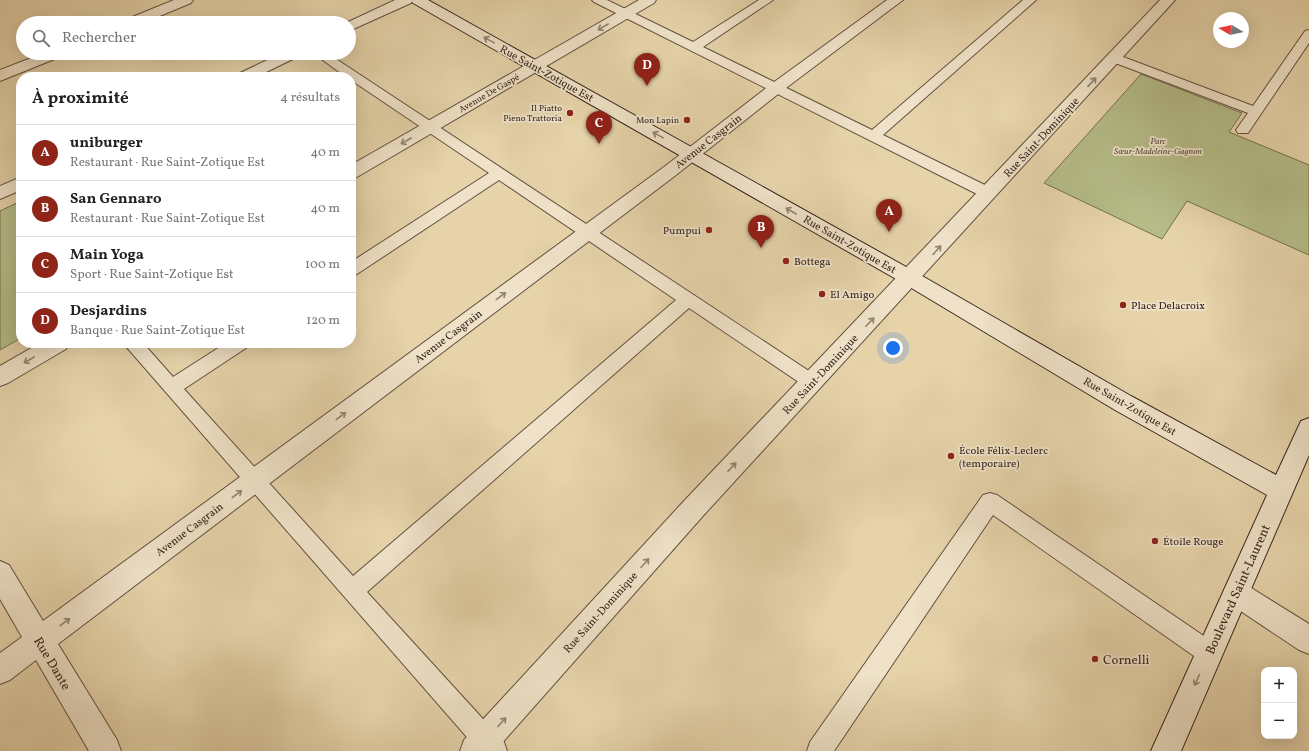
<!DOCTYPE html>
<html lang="fr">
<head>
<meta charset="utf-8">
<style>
	:root { --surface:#fff; --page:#f6f6f6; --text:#222; --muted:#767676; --line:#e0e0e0; --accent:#8f2418 }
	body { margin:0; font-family:Vollkorn,serif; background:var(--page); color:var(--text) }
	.controls { position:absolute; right:12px; bottom:12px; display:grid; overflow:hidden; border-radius:8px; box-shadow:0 4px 16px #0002 }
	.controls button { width:36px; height:36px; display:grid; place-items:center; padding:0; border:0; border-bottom:1px solid var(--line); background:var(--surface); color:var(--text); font:20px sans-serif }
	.compass { position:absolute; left:1213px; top:12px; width:36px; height:36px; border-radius:50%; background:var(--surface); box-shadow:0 4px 16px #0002; rotate:279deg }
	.you { position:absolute; left:893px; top:348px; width:14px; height:14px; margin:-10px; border:3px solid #fff; border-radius:50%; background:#1a73e8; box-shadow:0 0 0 6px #1a73e833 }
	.badge { display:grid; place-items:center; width:26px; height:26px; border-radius:50%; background:var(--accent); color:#fff; font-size:13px; font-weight:700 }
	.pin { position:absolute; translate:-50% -33px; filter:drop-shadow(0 1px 2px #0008) }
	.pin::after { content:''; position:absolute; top:21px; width:14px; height:12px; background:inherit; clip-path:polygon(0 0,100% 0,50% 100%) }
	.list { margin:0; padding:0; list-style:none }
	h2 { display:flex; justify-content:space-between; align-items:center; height:52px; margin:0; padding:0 16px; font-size:17px }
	h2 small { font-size:13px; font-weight:400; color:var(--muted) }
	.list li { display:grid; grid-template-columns:26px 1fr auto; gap:12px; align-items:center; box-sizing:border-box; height:56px; padding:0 16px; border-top:1px solid var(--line) }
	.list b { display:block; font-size:15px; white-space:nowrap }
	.list p { margin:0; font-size:13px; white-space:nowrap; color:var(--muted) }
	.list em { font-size:13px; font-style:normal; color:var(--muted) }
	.icon { flex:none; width:22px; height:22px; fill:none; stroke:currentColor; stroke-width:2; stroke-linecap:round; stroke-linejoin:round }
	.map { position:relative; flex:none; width:1309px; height:751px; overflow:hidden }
	.search { position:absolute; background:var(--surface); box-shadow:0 4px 16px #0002; left:16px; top:16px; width:340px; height:44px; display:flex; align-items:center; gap:10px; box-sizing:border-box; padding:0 14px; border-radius:22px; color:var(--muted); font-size:15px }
	.panel { position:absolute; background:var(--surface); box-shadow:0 4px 16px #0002; left:16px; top:72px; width:340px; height:276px; border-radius:16px }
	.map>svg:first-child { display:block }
	.green { fill:#b5bc88; stroke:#767053 }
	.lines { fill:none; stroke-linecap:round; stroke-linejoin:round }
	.lane-casing { stroke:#625041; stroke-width:2 }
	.street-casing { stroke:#625041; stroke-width:2 }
	.secondary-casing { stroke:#36251e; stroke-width:2 }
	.lane { fill:#efe2c8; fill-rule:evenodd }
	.street { fill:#efe2c8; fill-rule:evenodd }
	.secondary { fill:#efe2c8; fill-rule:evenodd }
	.oneway { stroke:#928473 }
	.poi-dot { fill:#8f2418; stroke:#efe2c8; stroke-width:1.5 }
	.labels { text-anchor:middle; stroke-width:3.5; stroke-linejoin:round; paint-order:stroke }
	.far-street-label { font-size:9px; fill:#36251e; stroke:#efe2c8 }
	.far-poi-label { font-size:9px; fill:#36251e; stroke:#efe2c8; text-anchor:end }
	.far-park-label { font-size:9px; font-style:italic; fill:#564b38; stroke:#efe2c8 }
	.street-label { font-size:11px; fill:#36251e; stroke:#efe2c8 }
	.poi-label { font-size:11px; fill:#36251e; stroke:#efe2c8; text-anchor:start }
	.near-street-label { font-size:13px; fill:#36251e; stroke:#efe2c8 }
	.near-poi-label { font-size:13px; fill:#36251e; stroke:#efe2c8; text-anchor:start }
</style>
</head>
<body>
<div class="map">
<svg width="1309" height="751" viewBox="0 0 1309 751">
	<rect width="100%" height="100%" fill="#e6d3aa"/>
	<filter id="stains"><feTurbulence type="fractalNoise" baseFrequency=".005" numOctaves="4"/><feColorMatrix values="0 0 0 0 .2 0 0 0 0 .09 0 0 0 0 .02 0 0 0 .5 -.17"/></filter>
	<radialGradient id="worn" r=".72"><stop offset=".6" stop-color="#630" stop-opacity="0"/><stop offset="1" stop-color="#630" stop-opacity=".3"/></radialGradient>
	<!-- green -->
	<g class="green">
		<polygon points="1141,74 1242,113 1229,132 1309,165 1309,255 1187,201 1162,239 1044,183"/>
		<polygon points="21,201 21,338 0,350 0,211"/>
	</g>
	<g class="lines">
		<defs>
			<g id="lane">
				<polygon points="592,0 607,0 693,42 759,0 773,0 703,47 872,130 1023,0 1036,0 883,135 993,189 995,193 993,197 988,198 983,197 594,2"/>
				<polygon points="1309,30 1309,43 1248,133 1238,133 1236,130 1248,113 1110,61 1108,58 1114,54 1118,55 1253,106 1305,31"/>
				<polygon points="313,53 327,53 818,377 821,382 818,387 812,389 806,387 689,308 367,592 504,742 507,751 479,751 123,343 143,343 173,377 226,343 249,343 246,348 184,389 353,576 676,300 499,180 357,274 351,276 351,262 489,173 351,80 351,77 346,77"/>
				<polygon points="990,493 997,495 1217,645 1220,653 1217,661 1209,664 1201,661 993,515 834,751 807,751 810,742 983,495"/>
			</g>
			<g id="street">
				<polygon points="174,0 193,0 191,3 143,23 123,23 125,20"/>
				<polygon points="395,0 413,0 411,3 349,31 349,23 346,23"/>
				<polygon points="639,0 656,0 654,3 357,177 351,179 351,165"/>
				<polygon points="887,0 903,0 782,91 676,175 58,644 117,740 121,751 89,751 36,660 10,680 0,684 0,653 22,637 0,599 0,561 9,565 43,621 664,167 770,85"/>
				<polygon points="1160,0 1175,0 702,517 495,751 460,751 464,740 684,501"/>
				<polygon points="44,53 65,53 62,56 0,81 0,70"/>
				<polygon points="282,53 302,53 299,56 256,77 236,77 238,74"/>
				<polygon points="21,177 21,190 0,199 0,186"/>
				<polygon points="40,343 69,343 66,349 8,383 0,386 0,366"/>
				<polygon points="1236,580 1245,584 1309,624 1309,654 1299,650 1227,602 1223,593 1227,584"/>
			</g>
			<polygon id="secondary" points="411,0 428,0 917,273 1131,396 1276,475 1301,421 1309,418 1309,455 1181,751 1151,751 1267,495 1115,410 903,283 413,3"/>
		</defs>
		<!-- lane casing -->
		<use href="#lane" class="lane-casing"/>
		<!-- street casing -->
		<use href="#street" class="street-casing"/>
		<!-- secondary casing -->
		<use href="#secondary" class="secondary-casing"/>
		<!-- lane -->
		<use href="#lane" class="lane"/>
		<!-- street -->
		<use href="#street" class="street"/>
		<!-- secondary -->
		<use href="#secondary" class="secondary"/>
	</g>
	<!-- one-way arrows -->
	<defs><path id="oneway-shaft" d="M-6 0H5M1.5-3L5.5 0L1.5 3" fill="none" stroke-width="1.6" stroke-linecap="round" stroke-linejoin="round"/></defs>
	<g class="oneway">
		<use href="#oneway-shaft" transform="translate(603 27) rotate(150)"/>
		<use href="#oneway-shaft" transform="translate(489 40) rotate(-151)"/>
		<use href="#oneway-shaft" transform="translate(1092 82) rotate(-47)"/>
		<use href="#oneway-shaft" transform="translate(658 135) rotate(-151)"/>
		<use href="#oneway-shaft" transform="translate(406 141) rotate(150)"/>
		<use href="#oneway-shaft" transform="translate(791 211) rotate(-150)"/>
		<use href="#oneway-shaft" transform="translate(937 250) rotate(-48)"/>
		<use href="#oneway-shaft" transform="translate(501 296) rotate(-37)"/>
		<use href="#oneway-shaft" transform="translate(870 322) rotate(-46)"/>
		<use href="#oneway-shaft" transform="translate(29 360) rotate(150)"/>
		<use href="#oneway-shaft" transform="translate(341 416) rotate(-37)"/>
		<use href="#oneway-shaft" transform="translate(732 467) rotate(-47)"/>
		<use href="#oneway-shaft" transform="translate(237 494) rotate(-37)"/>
		<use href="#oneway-shaft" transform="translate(645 563) rotate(-48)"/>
		<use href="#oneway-shaft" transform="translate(65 622) rotate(-37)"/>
		<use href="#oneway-shaft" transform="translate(1197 680) rotate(114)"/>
		<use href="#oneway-shaft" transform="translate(502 722) rotate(-48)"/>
	</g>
	<!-- markers -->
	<g class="poi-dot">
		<circle cx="570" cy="113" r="4"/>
		<circle cx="687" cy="120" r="4"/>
		<circle cx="709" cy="230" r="4"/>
		<circle cx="786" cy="261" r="4"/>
		<circle cx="822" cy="294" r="4"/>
		<circle cx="1123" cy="305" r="4"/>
		<circle cx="951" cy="456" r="4"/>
		<circle cx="1155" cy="541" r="4"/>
		<circle cx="1095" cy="659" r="4"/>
	</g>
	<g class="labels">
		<!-- far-street labels -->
		<g class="far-street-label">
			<text transform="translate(489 93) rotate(-30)" y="3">Avenue De Gaspé</text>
		</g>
		<!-- far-poi labels -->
		<g class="far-poi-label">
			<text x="562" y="111">Il Piatto<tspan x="562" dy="10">Pieno Trattoria</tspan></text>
			<text x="679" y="123">Mon Lapin</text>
		</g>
		<!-- far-park labels -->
		<g class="far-park-label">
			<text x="1158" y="144">Parc<tspan x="1158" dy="10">Sœur-Madeleine-Gagnon</tspan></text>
		</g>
		<!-- street labels -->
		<g class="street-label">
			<text transform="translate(547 73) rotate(29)" y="4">Rue Saint-Zotique Est</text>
			<text transform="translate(1041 137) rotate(-47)" y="4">Rue Saint-Dominique</text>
			<text transform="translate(708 141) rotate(-38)" y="4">Avenue Casgrain</text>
			<text transform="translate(850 244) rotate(30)" y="4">Rue Saint-Zotique Est</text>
			<text transform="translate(448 336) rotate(-37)" y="4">Avenue Casgrain</text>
			<text transform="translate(820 374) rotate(-47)" y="4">Rue Saint-Dominique</text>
			<text transform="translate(1130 406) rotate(30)" y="4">Rue Saint-Zotique Est</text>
			<text transform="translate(189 529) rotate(-37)" y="4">Avenue Casgrain</text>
			<text transform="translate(600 612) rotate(-48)" y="4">Rue Saint-Dominique</text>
		</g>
		<!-- poi labels -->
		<g class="poi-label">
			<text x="701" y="234" text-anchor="end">Pumpui</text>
			<text x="794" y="265">Bottega</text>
			<text x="830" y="298">El Amigo</text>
			<text x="1131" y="309">Place Delacroix</text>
			<text x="959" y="454">École Félix-Leclerc<tspan x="959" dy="13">(temporaire)</tspan></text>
			<text x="1163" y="545">Étoile Rouge</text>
		</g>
		<!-- near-street labels -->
		<g class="near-street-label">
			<text transform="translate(1237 589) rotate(-66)" y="5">Boulevard Saint-Laurent</text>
			<text transform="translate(53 663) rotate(59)" y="5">Rue Dante</text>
		</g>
		<!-- near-poi labels -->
		<g class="near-poi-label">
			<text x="1103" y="664">Cornelli</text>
		</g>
	</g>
	<rect width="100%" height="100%" filter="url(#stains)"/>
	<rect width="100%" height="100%" fill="url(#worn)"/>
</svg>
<div class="controls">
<button>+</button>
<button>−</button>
</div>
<svg class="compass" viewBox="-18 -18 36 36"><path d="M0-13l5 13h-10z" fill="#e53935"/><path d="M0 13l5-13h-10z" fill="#767676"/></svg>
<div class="you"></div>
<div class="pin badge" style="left:889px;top:232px">A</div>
<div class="pin badge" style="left:761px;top:248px">B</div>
<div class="pin badge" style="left:599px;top:144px">C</div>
<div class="pin badge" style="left:647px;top:86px">D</div>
<div class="search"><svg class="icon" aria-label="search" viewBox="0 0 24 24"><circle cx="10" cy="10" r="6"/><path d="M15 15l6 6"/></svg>Rechercher</div>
<section class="panel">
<h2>À proximité<small>4 résultats</small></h2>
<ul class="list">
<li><span class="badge">A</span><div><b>uniburger</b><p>Restaurant · Rue Saint-Zotique Est</p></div><em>40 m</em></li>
<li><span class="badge">B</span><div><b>San Gennaro</b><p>Restaurant · Rue Saint-Zotique Est</p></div><em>40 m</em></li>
<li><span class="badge">C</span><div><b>Main Yoga</b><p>Sport · Rue Saint-Zotique Est</p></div><em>100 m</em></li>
<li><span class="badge">D</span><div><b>Desjardins</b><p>Banque · Rue Saint-Zotique Est</p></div><em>120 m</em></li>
</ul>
</section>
</div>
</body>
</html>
